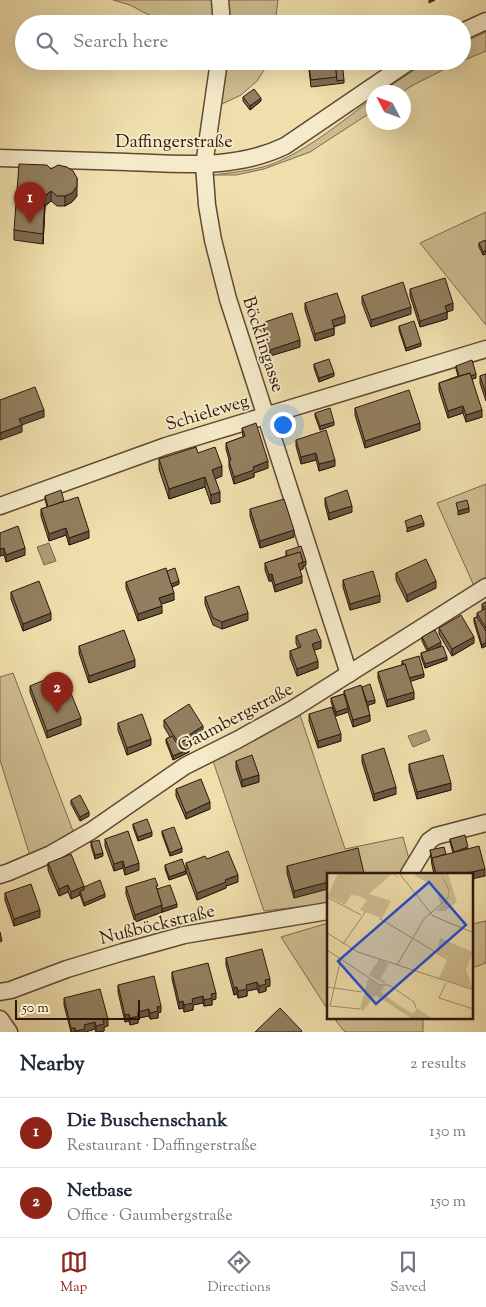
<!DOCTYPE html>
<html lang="en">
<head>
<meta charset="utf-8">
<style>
	:root { --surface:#fff; --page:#f2f2f3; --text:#1f2937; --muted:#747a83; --line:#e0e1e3; --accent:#8f2418 }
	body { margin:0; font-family:"Sorts Mill Goudy",serif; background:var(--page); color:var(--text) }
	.compass { position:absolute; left:366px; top:85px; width:45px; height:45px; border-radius:50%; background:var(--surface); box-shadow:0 5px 20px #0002; rotate:311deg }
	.scale { position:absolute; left:15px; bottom:12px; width:125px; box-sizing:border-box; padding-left:5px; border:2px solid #2d170c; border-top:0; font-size:14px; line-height:18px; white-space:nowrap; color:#2d170c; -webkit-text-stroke:4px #f5eac9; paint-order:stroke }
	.you { position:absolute; left:282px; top:424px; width:18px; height:18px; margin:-12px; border:4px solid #fff; border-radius:50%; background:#1a73e8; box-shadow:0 0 0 8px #1a73e833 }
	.badge { display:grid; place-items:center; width:32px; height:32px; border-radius:50%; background:var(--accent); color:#fff; font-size:16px; font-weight:700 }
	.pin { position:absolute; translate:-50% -41px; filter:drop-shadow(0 1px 2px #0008) }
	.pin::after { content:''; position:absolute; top:26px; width:18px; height:15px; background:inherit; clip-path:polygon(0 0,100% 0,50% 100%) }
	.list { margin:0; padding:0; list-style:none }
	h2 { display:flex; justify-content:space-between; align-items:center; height:65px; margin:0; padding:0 20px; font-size:21px }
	h2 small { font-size:16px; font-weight:400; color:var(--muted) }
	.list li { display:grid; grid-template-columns:32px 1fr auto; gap:15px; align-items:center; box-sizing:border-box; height:70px; padding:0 20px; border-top:1px solid var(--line) }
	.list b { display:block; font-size:19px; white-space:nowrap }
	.list p { margin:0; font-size:16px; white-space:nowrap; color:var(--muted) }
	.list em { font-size:16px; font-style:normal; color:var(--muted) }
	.icon { flex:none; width:28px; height:28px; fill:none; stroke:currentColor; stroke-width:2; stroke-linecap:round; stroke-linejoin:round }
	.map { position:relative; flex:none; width:486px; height:1032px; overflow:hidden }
	.search { position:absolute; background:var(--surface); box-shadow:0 5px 20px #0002; left:15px; right:15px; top:15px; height:55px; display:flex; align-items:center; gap:12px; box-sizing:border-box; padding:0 18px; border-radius:28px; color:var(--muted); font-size:19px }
	.sheet { height:205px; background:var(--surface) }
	nav { display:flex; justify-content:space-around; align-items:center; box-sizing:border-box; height:70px; border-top:1px solid var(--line); background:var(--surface); font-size:14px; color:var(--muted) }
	nav a { display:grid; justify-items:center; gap:2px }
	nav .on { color:var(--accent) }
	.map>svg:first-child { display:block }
	.green { fill:#cebd91; stroke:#7e6a4e }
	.water { fill:#ad9b76; stroke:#7a664c }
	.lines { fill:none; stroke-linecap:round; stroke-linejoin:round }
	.minor-casing { stroke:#5e4934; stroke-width:19 }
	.minor { stroke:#f5eac9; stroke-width:16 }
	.wall { fill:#7e6d52; stroke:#2d170c }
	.shaded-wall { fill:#665942; stroke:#2d170c }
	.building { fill:#927f5f; stroke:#2d170c }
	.labels { text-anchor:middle; stroke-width:4; stroke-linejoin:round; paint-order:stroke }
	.street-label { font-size:18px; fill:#2d170c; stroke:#f5eac9 }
	.inset-road { fill:none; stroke:#a18f6c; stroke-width:1 }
	.view { fill:#1d4ed8; fill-opacity:0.15; stroke:#1d4ed8; stroke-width:2.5 }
	.inset-edge { fill:none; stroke:#2d170c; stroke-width:2.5 }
</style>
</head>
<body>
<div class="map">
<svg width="486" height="1032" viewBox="0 0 486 1032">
	<rect width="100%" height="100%" fill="#efdfac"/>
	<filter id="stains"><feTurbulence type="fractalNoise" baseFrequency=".004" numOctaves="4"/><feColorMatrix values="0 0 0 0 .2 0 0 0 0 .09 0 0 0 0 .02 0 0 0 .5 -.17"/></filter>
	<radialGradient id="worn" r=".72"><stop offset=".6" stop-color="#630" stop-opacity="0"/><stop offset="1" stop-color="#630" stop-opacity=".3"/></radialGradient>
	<!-- green -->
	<g class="green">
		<polygon points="113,0 214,0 216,24 166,24 130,5"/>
		<polygon points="226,0 278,0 275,24 229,24"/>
		<polygon points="486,32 486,51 462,61 462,43"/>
		<polygon points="225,61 270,61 257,81 241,95 220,105"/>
		<polygon points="428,61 461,61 415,84 402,92 381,92"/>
		<path d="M373,98V111L310,152L264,169L236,175H213C230,173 247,171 263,167C299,157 343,121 373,98Z"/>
		<polygon points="486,212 486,325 420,243"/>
		<polygon points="486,484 486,578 474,586 437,503"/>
		<polygon points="13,673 73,831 51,846 30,856 0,760 0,677"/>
		<polygon points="300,715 345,849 403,837 409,859 408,863 400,874 328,874 328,903 264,911 213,761 259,738"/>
		<polygon points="486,921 486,963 472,968 472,924"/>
		<polygon points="328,923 328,1010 281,937"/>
		<polygon points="337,1018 423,1018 423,1032 345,1032 336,1021"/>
	</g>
	<!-- water -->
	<g class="water">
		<polygon points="49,543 56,561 44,565 37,547"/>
		<polygon points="426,730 430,740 413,747 408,736"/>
	</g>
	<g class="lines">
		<defs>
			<g id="minor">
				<polyline points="220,0 222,24"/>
				<polyline points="462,32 486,21"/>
				<polyline points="219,61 204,165 207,205 213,240 228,299 349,674"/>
				<path d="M0,158C42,159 84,161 127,162C181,164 235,170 285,146L410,61"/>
				<polyline points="0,506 166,446 486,349"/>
				<polyline points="409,874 429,841 436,836 486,823"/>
				<polyline points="0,875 9,872 51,854 91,831 185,766 237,740 293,709 486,587"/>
				<polyline points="0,992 11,990 67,969 123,952 184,935 328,911"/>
				<polyline points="0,1019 9,1032"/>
			</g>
		</defs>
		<!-- minor casing -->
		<use href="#minor" class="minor-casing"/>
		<!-- minor -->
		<use href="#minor" class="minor"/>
	</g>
	<!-- wall -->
	<g class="wall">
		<polygon points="308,61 344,80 344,83 311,87"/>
		<polygon points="243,97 261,101 250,110 243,101"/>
		<polygon points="51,169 77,196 72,202 65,206 57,206 51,201 45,206 43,244 14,240 14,230"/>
		<polygon points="479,243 486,243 486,254 483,255 479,247"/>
		<polygon points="410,289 453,310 447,312 447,319 420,327 410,296"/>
		<polygon points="362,296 411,314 371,327 362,303"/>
		<polygon points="305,303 345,323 334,327 334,335 315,341 305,310"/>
		<polygon points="262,323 300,347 270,356 262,330"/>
		<polygon points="399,326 421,346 406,351 399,330"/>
		<polygon points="314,364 334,376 319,382 314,368"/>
		<polygon points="456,366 476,378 472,379 482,417 466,422 463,413 448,418 439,390 439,383 458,376 456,369"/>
		<polygon points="486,374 486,401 480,383 480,376"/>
		<polygon points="355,408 420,430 365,448 355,415"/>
		<polygon points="315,413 334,425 320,430 315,416"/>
		<polygon points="242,428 268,468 254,473 254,477 234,484 229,467 229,460 226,449 226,443 243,437"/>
		<polygon points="296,440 335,466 319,471 316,460 301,464 296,446"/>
		<polygon points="198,453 222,476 215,479 220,502 211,504 205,487 169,499 159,469 159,459"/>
		<polygon points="45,496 64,501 89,538 69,545 66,535 49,541 41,516 41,509 47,507 45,499"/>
		<polygon points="325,498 352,512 329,520 325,505"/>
		<polygon points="250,509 294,537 260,548 250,516"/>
		<polygon points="0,533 25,555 6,562 4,555 0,556"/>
		<polygon points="286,551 306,565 303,566 303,569 300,570 302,583 275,592 272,581 269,581 265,570 265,563 286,556"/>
		<polygon points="167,571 179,584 172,587 174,600 161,604 162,613 138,621 126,588 126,582"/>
		<polygon points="396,573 436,588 407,602 396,580"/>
		<polygon points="343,580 380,602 350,610 343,587"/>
		<polygon points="11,592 51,620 23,631 11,599"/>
		<polygon points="205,597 248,620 222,629 213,625 205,604"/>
		<polygon points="486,602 486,646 482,648 474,622 474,618 477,617 477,613 482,611 482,604"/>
		<polygon points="439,628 474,643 452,656 439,634"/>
		<polygon points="296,636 321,648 314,650 318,668 297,676 290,658 290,651 298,648 296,643"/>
		<polygon points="422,637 441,646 438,647 447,660 425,668 421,657 421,653 427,651 422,641"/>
		<polygon points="79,646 135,667 89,683 79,653"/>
		<polygon points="402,661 424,677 410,681 414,699 387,707 378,678 378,672 402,665"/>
		<polygon points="30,686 61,695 81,725 47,738 30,692"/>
		<polygon points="344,691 375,703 368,705 370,721 353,727 348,712 336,716 331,702 331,698 344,694"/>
		<polygon points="309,714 341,741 318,748 309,721"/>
		<polygon points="164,720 203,733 187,743 189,752 173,760 166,742 166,739 170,737 164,727"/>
		<polygon points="118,723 151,745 127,755 118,730"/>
		<polygon points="362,755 396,794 374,801 362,762"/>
		<polygon points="236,761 259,782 242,787 236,768"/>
		<polygon points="409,764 451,790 417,799 409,771"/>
		<polygon points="176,789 210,809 186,819 176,796"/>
		<polygon points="71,800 89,816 80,821 71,804"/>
		<polygon points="133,824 152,836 138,841 133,827"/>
		<polygon points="162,831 182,852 170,856 162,834"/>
		<polygon points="105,839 139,870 125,875 123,868 114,871 105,846"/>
		<polygon points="450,839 468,849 485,876 472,874 434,874 432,865 430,850 446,855 453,853 450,842"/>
		<polygon points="91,842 103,856 95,859 91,846"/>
		<polygon points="207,859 238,882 226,886 226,888 197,900 186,871 186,874 169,880 165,869 165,865 186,870 186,863"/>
		<polygon points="48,863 84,887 105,897 84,906 80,895 71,899 68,892 59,896 48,870"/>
		<polygon points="287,866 364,874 294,898 287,873"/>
		<polygon points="126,887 158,889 177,907 135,922 126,894"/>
		<polygon points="5,893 40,917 14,926 5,900"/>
		<polygon points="226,958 270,986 266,987 266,991 259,993 257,989 247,991 247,996 238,998 237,994 234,995 226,965"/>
		<polygon points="172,972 216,999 212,1000 212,1005 204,1006 203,1003 193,1005 193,1010 184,1012 183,1008 179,1009 172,979"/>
		<polygon points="118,985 161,1012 158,1013 158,1018 150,1019 149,1016 138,1018 138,1023 130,1025 129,1021 125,1022 118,992"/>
		<polygon points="64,998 108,1026 104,1027 104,1031 99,1032 96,1032 95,1029 85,1032 71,1032 64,1005"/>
	</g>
	<!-- shaded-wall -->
	<g class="shaded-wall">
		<polygon points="429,0 435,0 429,3"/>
		<polygon points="261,98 261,101 250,110 250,106"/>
		<polygon points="77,178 77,196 72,202 65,206 65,196"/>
		<polygon points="51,191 51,201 45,206 43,244 45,196"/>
		<polygon points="486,250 486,254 483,255 483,252"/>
		<polygon points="453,303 453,310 447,312 447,319 420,327 420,321 445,306"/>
		<polygon points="411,307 411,314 371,327 371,320"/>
		<polygon points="345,316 345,323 332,327 332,320"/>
		<polygon points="334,328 334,335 315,341 315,334"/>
		<polygon points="300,340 300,347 270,356 270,350"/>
		<polygon points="421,343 421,346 406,351 406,348"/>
		<polygon points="334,373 334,376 319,382 319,378"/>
		<polygon points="476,374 476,378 460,383 460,379"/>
		<polygon points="463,406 463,413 448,418 448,411"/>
		<polygon points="44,410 44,417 19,426 19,419"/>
		<polygon points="482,410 482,417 466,422 466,415"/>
		<polygon points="334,422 334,425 320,430 320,426"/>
		<polygon points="420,423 420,430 365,448 365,441"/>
		<polygon points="22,425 22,432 0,440 0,433"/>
		<polygon points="316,453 316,460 301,464 301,457"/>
		<polygon points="335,460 335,466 319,471 319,464"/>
		<polygon points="268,461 268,468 254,473 254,477 234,484 234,477 253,467"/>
		<polygon points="222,466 222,476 212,480 212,470"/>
		<polygon points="205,477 205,487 169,499 169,489"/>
		<polygon points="220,492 220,502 211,504 211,495"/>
		<polygon points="352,506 352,512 329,520 329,513"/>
		<polygon points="469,508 469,512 458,515 458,511"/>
		<polygon points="424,523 424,526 407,532 407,528"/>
		<polygon points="66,528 66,535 49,541 49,534"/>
		<polygon points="294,530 294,537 260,548 260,541"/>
		<polygon points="89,531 89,538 69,545 69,538"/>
		<polygon points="4,548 4,555 0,556 0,549"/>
		<polygon points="25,548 25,555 6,562 6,555"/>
		<polygon points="306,561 306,565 303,566 303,569 298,571 298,564"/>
		<polygon points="272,574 272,581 269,581 269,575"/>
		<polygon points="302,576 302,583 275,592 275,585"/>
		<polygon points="179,581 179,584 170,588 170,584"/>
		<polygon points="436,581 436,588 407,602 407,595"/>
		<polygon points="174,593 174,600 159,605 159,598"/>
		<polygon points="380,595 380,602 350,610 350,604"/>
		<polygon points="162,606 162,613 138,621 138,614"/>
		<polygon points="51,613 51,620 23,631 23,624"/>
		<polygon points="248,613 248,620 222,629 222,622"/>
		<polygon points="474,637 474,643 452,656 452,649"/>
		<polygon points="321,641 321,648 312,651 312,644"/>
		<polygon points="441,642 441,646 428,652 428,649"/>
		<polygon points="486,642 486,646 482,648 482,645"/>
		<polygon points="447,657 447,660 425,668 425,664"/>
		<polygon points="135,660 135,667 89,683 89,676"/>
		<polygon points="318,661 318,668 297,676 297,669"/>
		<polygon points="424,674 424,677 409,682 409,678"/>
		<polygon points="414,692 414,699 387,707 387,700"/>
		<polygon points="375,700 375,703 366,706 366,702"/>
		<polygon points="348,708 348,712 336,716 336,712"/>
		<polygon points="370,715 370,721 353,727 353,720"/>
		<polygon points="81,718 81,725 47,738 47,731"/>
		<polygon points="203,726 203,733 178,749 178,742"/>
		<polygon points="341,734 341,741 318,748 318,741"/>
		<polygon points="151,739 151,745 127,755 127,748"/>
		<polygon points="189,749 189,752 173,760 173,756"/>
		<polygon points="259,775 259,782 242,787 242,780"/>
		<polygon points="451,783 451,790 417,799 417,792"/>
		<polygon points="396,787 396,794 374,801 374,794"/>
		<polygon points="210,802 210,809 186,819 186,813"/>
		<polygon points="89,812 89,816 80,821 80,817"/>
		<polygon points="152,832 152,836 138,841 138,837"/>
		<polygon points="182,848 182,852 170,856 170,853"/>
		<polygon points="103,853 103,856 95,859 95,855"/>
		<polygon points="123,861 123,868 114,871 114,864"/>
		<polygon points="139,863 139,870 125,875 125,868"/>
		<polygon points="485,869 485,876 472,879 472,874 463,874"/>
		<polygon points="186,871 186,874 169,880 169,877"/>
		<polygon points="238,875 238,882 226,886 226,888 197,900 197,893 225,880"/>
		<polygon points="328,882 328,889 294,898 294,891"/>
		<polygon points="68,885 68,892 59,896 59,889"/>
		<polygon points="84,886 84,893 80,891 80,895 71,899 71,892"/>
		<polygon points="105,894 105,897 84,906 84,903"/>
		<polygon points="177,904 177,907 162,912 162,909"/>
		<polygon points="162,905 162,912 135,922 135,915"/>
		<polygon points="40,910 40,917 14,926 14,919"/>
		<polygon points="270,979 270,986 266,987 266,991 259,993 259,986 265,980"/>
		<polygon points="257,982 257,989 247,991 247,996 238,998 238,991 246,985"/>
		<polygon points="237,987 237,994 234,995 234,988"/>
		<polygon points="216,993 216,999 212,1000 212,1005 204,1006 204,1000 211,994"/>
		<polygon points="203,996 203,1003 193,1005 193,1010 184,1012 184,1005 192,999"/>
		<polygon points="183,1001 183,1008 179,1009 179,1002"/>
		<polygon points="161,1006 161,1012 158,1013 158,1018 150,1019 150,1013 157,1007"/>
		<polygon points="149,1009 149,1016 138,1018 138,1023 130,1025 130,1018 138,1012"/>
		<polygon points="129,1014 129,1021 125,1022 125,1015"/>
		<polygon points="108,1019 108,1026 104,1027 104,1031 96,1032 96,1026 103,1020"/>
		<polygon points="95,1022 95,1029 85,1032 76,1032 84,1025"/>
		<rect x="71" y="1028" width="4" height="4"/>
	</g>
	<!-- building -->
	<g class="building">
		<polygon points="308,61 335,61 337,77 311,80"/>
		<polygon points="335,61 342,61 344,80 337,81"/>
		<polygon points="254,89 261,98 250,106 243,97"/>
		<polygon points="19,164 47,165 51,169 58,165 67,167 73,171 77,178 77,186 72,193 65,196 57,196 51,191 45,196 43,234 14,230"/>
		<polygon points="485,240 486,243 486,250 483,252 479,243"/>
		<polygon points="445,278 453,303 445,306 447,312 420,321 410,289"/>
		<polygon points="403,282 411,307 371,320 362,296"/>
		<polygon points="337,293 345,316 332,320 334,328 315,334 305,303"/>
		<polygon points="292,313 300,340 270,350 262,323"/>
		<polygon points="414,321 421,343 406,348 399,326"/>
		<polygon points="329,359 334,373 319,378 314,364"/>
		<polygon points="472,360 476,374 471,376 470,373 459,376 456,366"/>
		<polygon points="470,373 482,410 466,415 463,406 448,411 439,383"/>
		<polygon points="486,374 486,394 480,376"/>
		<polygon points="35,387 44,410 19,419 22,425 0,433 0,400"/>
		<polygon points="409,390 420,423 365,441 355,408"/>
		<polygon points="330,408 334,422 320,426 315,413"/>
		<polygon points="256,423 268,461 253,467 254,470 234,477 229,461 231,460 226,443 245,436 242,428"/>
		<polygon points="326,430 335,460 319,464 316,453 301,457 296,440"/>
		<polygon points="196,447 198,453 215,447 222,466 212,470 220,492 211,495 205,477 169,489 159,459"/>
		<polygon points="61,490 64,501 48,507 45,496"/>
		<polygon points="347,490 352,506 329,513 325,498"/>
		<polygon points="78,497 89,531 69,538 66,528 49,534 41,509"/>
		<polygon points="284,499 294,530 260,541 250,509"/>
		<polygon points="467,500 469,508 458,511 456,503"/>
		<polygon points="421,515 424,523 407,528 405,521"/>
		<polygon points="18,526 25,548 6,555 4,548 0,549 0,533"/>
		<polygon points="301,546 306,561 302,563 303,562 300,552 287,556 286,551"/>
		<polygon points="300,552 303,562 298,564 302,576 275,585 272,574 269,575 265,563"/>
		<polygon points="426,559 436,581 407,595 396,573"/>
		<polygon points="166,568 174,593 159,598 162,606 138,614 126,582"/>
		<polygon points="175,568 179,581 171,584 167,571"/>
		<polygon points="373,571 380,595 350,604 343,580"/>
		<polygon points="39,581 51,613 23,624 11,592"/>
		<polygon points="239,586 248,613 222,622 213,618 205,597"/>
		<polygon points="486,602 486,628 477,613 485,609 482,604"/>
		<polygon points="461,615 474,637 452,649 439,628"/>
		<polygon points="477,617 486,631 486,642 482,645 474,618"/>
		<polygon points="316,629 321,641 312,644 318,661 297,669 290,651 301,647 296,636"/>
		<polygon points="124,630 135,660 89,676 79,646"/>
		<polygon points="435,630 441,642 428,649 422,637"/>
		<polygon points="443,646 447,657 425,664 421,653"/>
		<polygon points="419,656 424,674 409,678 405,664 403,664 402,661"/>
		<polygon points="405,664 414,692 387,700 378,672"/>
		<polygon points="54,676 61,695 70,691 81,718 47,731 30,686"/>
		<polygon points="370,684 375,700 367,702 362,687"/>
		<polygon points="361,685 370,715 353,720 344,691"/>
		<polygon points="344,694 348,708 336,712 331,698"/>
		<polygon points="189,704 203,726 178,742 164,720"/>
		<polygon points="332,707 341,734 318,741 309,714"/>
		<polygon points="142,714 151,739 127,748 118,723"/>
		<polygon points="172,736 178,745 185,740 189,749 173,756 166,739"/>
		<polygon points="384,748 396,787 374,794 362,755"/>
		<polygon points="252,755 259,775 242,780 236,761"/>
		<polygon points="443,755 451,783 417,792 409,764"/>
		<polygon points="201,779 210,802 186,813 176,789"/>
		<polygon points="80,795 89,812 80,817 71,800"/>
		<polygon points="147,819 152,832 138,837 133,824"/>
		<polygon points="174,827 182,848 170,853 162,831"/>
		<polygon points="128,831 139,863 125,868 123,861 114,864 105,839"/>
		<polygon points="465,835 468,847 454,852 450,839"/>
		<polygon points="99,840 103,853 95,855 91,842"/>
		<polygon points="479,846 485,869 463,874 436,874 432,858"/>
		<polygon points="444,847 446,854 432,858 430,850"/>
		<polygon points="358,848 364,873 359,874 328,874 328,882 294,891 287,866"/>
		<polygon points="228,851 238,875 225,880 226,882 197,893 186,863 205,856 207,859"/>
		<polygon points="71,854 84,886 71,892 68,885 59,889 48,863"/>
		<polygon points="182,859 186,871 169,877 165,865"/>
		<polygon points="155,878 158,886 156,886 162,905 135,915 126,887"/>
		<polygon points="100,880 105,894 84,903 80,891 84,890 84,887"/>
		<polygon points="31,884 40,910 14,919 5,893"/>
		<polygon points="170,885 177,904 162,909 162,905 157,889"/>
		<polygon points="0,932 2,941 0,942"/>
		<polygon points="262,949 270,979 265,980 266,984 259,986 257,982 246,985 247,989 238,991 237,987 234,988 226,958"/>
		<polygon points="208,963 216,993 211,994 212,998 204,1000 203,996 192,999 193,1003 184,1005 183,1001 179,1002 172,972"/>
		<polygon points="154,976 161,1006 157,1007 158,1011 150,1013 149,1009 138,1012 138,1016 130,1018 129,1014 125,1015 118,985"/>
		<polygon points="100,989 108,1019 103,1020 104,1024 96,1026 95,1022 84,1025 85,1029 76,1031 75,1028 71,1028 64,998"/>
		<polygon points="280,1008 302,1031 301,1032 255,1032"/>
	</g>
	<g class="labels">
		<!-- street labels -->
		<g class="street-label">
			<text x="174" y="147">Daffingerstraße</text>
			<text transform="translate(264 344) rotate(72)" y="6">Böcklingasse</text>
			<text transform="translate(207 412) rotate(-17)" y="6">Schieleweg</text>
			<text transform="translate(235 717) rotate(-28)" y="6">Gaumbergstraße</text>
			<text transform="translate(157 924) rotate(-14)" y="6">Nußböckstraße</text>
		</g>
	</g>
	<!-- overview -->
	<g transform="translate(327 873)">
		<rect width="146" height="146" fill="#efdfac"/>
		<path d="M11,0H68L72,5L65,1L42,21L64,28L55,45L33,37L40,27L32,23L24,22L18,32L1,23ZM89,0H113L121,15V25L114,32L108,13L88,3ZM121,0L130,29L118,38H112L110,37L123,22L116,1ZM113,65L146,79L139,97L146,116L112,105L121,85L110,79ZM52,86L62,91L54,105L59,109L57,111L42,102ZM41,106L57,114L54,119L70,131L86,141L90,135L106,146H86L48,122L36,138L33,136Z" fill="#cebd91"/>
		<path class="inset-road" d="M72,0L106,43L147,60M0,24L34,42M52,45L120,86M0,60L31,79L147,117M16,71L39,38M0,77L53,112H62L87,129L89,135M14,85L3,133L33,136M70,92L97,46L121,25L122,17L114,0M119,110L112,125L147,136M0,114L35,119"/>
		<path class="view" d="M102,9L139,52L49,131L11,88Z"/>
		<rect width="146" height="146" class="inset-edge"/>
	</g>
	<rect width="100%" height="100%" filter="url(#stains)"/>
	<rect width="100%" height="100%" fill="url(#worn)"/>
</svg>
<svg class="compass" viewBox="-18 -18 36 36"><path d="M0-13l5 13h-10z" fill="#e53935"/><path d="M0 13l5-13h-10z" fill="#747a83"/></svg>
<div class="scale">50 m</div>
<div class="you"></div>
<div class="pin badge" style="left:30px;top:223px">1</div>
<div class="pin badge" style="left:57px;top:713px">2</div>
<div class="search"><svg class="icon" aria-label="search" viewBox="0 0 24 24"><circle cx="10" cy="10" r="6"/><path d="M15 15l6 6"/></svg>Search here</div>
</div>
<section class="sheet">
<h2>Nearby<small>2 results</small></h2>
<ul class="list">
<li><span class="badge">1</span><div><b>Die Buschenschank</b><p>Restaurant · Daffingerstraße</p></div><em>130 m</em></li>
<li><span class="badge">2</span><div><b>Netbase</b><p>Office · Gaumbergstraße</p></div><em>150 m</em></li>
</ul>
</section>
<nav>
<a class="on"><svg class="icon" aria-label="map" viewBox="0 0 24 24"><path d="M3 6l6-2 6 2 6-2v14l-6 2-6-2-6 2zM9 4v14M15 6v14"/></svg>Map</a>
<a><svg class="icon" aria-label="directions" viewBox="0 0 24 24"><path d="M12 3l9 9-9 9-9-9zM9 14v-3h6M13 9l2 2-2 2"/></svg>Directions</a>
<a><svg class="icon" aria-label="saved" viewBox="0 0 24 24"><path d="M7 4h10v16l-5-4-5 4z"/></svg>Saved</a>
</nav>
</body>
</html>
